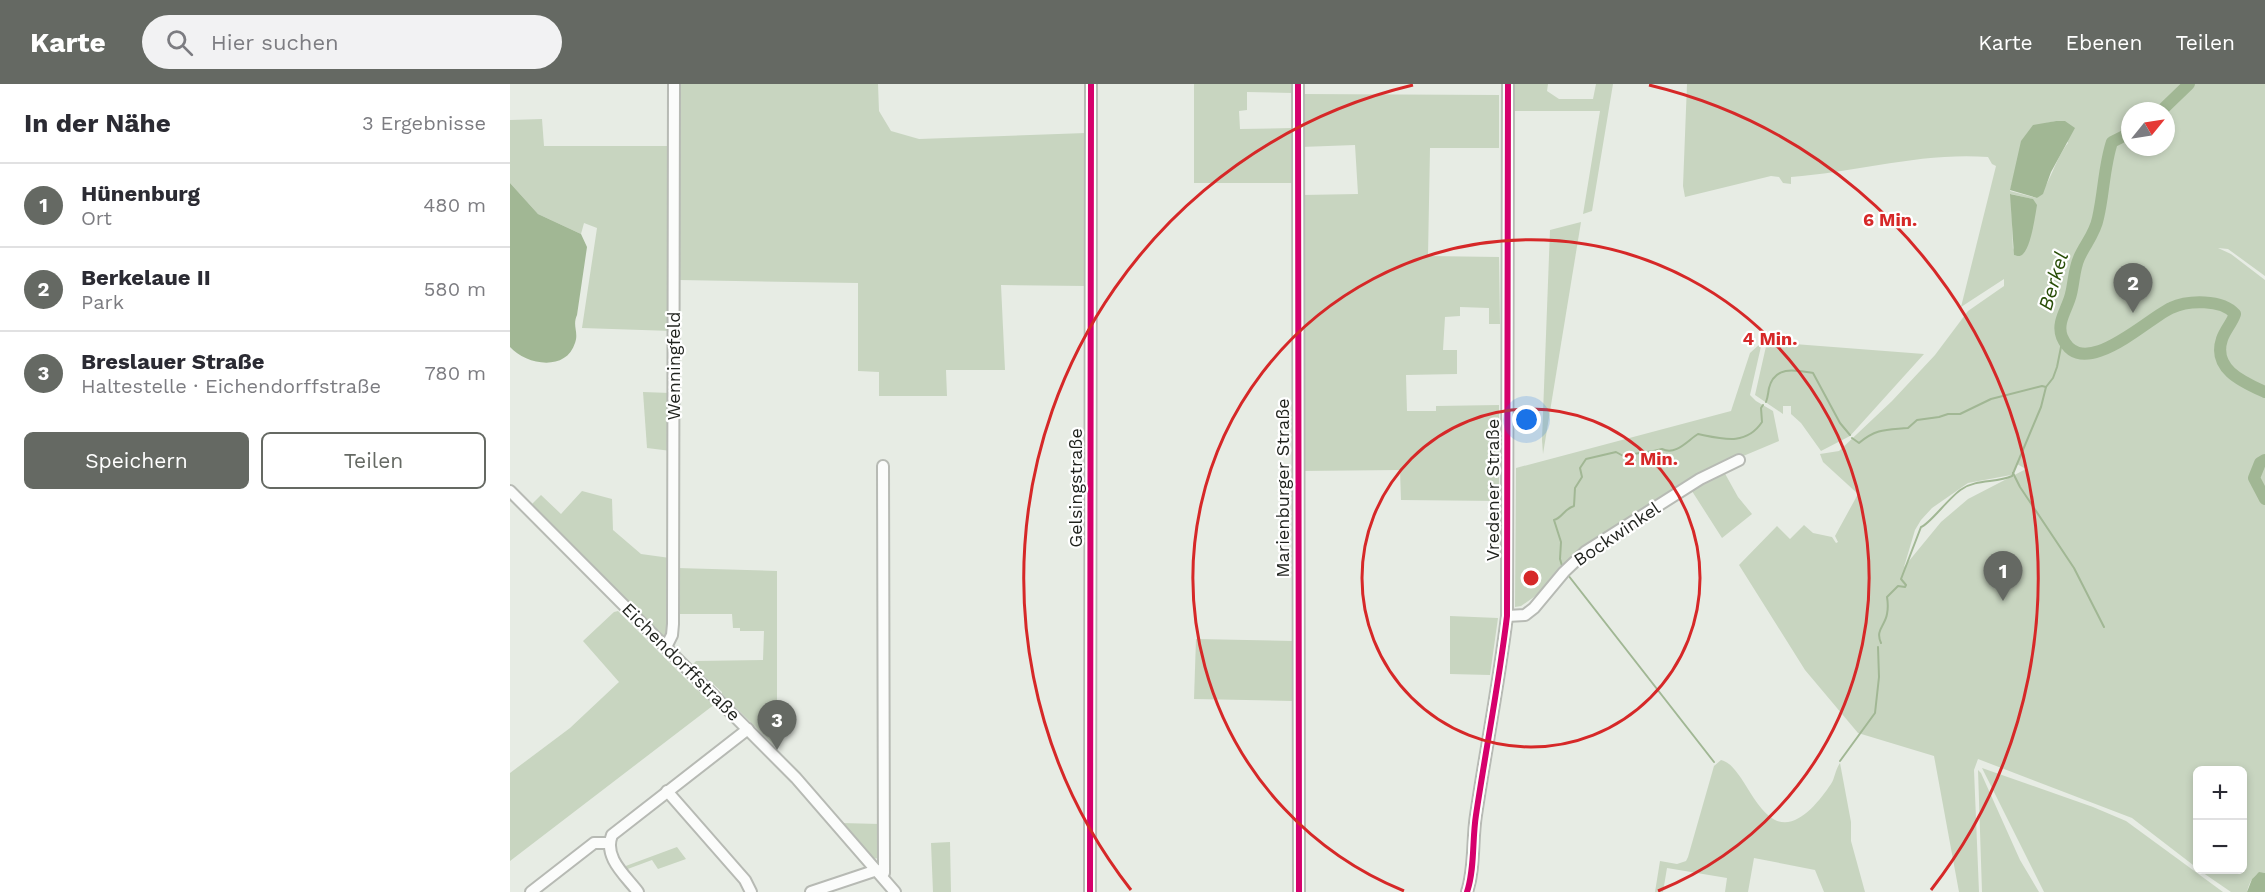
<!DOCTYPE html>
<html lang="de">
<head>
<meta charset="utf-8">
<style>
	:root { --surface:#fff; --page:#f2f2f3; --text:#2b2b33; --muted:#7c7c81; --line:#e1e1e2; --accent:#656963 }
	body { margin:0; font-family:"Work Sans",sans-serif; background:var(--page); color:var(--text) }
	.controls { position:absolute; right:18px; bottom:18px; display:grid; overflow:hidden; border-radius:9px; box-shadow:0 3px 9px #0003 }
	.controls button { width:54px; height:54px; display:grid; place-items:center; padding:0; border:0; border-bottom:2px solid var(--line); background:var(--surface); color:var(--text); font:30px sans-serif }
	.compass { position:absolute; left:1611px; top:18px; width:54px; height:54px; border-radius:50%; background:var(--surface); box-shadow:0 3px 9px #0003; rotate:60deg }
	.you { position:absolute; left:1017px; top:336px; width:21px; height:21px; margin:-15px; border:4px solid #fff; border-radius:50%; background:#1a73e8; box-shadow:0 0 0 9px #1a73e833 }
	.badge { display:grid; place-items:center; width:39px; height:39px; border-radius:50%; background:var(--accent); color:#fff; font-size:20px; font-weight:700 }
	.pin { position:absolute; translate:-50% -50px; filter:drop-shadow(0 2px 3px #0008) }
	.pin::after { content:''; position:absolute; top:32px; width:21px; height:18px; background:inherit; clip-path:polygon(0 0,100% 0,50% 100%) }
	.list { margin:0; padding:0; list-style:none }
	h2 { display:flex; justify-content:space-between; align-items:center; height:78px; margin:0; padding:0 24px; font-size:26px }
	h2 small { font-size:20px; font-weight:400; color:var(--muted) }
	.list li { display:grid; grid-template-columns:39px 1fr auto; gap:18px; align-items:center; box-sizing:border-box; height:84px; padding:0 24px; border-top:2px solid var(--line) }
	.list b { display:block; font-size:22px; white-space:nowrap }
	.list p { margin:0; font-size:20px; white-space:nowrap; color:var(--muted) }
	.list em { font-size:20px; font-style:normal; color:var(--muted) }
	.actions { display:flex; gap:12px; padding:18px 24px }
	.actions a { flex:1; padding:14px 0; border:2px solid var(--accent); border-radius:9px; text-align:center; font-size:21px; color:var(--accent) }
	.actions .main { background:var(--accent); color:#fff }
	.icon { flex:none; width:33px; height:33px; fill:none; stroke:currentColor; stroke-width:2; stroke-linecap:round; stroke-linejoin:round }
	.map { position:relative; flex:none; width:1755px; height:808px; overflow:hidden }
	header { display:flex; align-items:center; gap:36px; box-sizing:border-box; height:84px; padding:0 30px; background:var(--accent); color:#fff }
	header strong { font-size:28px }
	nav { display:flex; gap:33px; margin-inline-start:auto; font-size:21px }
	.search { width:420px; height:54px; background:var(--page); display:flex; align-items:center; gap:15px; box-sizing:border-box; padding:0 21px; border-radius:33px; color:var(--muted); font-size:22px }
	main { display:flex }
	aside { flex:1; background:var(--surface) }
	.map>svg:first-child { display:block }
	.green { fill:#c8d5c0; fill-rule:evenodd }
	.water { fill:#a1b794 }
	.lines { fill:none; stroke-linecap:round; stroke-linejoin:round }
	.stream { stroke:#a1b794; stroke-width:2 }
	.river { stroke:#a1b794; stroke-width:12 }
	.minor-casing { stroke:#b7bab4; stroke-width:14 }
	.minor { stroke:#fbfcfb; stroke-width:10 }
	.cycleway-casing { stroke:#fff; stroke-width:10 }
	.cycleway { stroke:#d6006c; stroke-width:6 }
	.ring { fill:none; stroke:#d62828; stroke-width:3 }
	.labels { text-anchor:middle; stroke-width:4.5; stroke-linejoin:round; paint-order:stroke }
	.street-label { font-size:18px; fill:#1f221d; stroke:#fff }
	.water-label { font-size:20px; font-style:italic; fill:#294e08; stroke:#fff }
	.centre { fill:#d62828; stroke:#fff; stroke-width:3 }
	.ring-label { font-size:18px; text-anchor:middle; font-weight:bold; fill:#d62828; stroke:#fff; stroke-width:4.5; stroke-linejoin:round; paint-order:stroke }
</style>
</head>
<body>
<header>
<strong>Karte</strong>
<div class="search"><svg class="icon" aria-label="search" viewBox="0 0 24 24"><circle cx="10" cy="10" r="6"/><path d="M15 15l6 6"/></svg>Hier suchen</div>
<nav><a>Karte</a><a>Ebenen</a><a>Teilen</a></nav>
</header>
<main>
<aside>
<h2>In der Nähe<small>3 Ergebnisse</small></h2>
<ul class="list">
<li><span class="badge">1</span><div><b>Hünenburg</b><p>Ort</p></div><em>480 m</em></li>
<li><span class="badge">2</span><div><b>Berkelaue II</b><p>Park</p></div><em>580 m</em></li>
<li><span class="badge">3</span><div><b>Breslauer Straße</b><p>Haltestelle · Eichendorffstraße</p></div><em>780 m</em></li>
</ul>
<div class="actions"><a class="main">Speichern</a><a>Teilen</a></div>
</aside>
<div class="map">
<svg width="1755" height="808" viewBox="0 0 1755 808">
	<rect width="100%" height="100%" fill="#e7ece4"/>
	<!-- green -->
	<g class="green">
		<polygon points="169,0 368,0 369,27 381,47 409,55 576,49 577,202 491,201 495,286 436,286 437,312 369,312 369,288 348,287 348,199 169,196"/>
		<polygon points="684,0 783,0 783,9 737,8 737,26 729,27 730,45 783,44 783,99 684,99"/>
		<polygon points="1004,0 1038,0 1037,7 1049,15 1083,15 1086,0 1103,0 1082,127 1073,130 1090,27 1004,27"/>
		<path d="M1177,0H1755V192L1718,165L1708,164L1721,170L1755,196V789C1744,787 1739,799 1737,808H1721L1689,786H1732V686H1688L1687,784L1622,734L1468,675L1464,686L1469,808H1449L1424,672L1348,649L1295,586L1229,481L1267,442L1280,455L1294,441L1303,449L1322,453L1326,459L1328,458L1325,452L1348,410L1313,378L1310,370L1329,367L1382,317L1425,271L1458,227L1494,202V195L1451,223L1486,82L1482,80L1478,73C1412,68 1347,88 1281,93V100L1273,99L1269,93L1261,92L1175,113L1173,102ZM1620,27H1656V63H1620ZM1546,37L1558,59C1545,75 1540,101 1527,114L1500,107L1506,84L1537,39ZM1501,110L1522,115L1503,166ZM1507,380L1516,385L1458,415L1431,438L1394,483L1405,446L1411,436L1422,424L1458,399L1501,391Z"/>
		<polygon points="791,10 989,11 989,64 920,64 918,172 989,173 990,240 979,240 979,224 950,223 950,232 935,233 933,266 947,266 947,290 896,291 897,327 926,327 926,322 989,321 989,417 891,416 890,386 791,387 792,111 848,110 845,61 791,63"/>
		<polygon points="32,35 34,62 160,62 162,247 72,244 87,144 74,139 71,150 28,130 0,99 0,36"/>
		<polygon points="1071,138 1033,370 1032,356 1040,146"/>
		<polygon points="1252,258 1240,311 1246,317 1263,327 1269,357 1219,378 1091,453 1031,508 1011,522 1005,523 1006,384 1221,327 1240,269"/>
		<polygon points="1257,258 1414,270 1340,352 1311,367 1291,339 1281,330 1281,322 1273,322 1273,330 1245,311"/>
		<polygon points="133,308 160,309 161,367 137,364"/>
		<polygon points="1213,386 1228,413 1242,430 1212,454 1180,404"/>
		<polygon points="72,407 102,415 103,446 131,470 160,474 159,550 155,556 21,421 31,411 51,430"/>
		<polygon points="167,484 267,487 267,664 212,610 212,608 182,581 186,577 253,576 254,547 230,547 230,544 223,544 222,530 167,530"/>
		<polygon points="108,527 186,605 205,620 0,777 0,689 60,644 109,598 73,557 104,528"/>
		<polygon points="940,532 988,534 980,591 940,590"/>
		<polygon points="686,555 783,557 782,617 684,615"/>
		<path d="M1211,676C1221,679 1225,686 1231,694C1239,706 1248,723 1259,732C1283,752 1308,719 1321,700C1325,694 1325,686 1330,679L1341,738V757L1355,808H1314L1305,786L1244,774L1238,808H1215L1217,794L1157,784L1153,808H1145L1150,777L1167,780L1176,777L1178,773L1204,682Z"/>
		<polygon points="1472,684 1583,723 1616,737 1713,808 1534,808"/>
		<polygon points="1468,686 1471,689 1510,776 1529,808 1472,808"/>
		<polygon points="331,739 370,740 369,774 362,775"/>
		<polygon points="440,758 441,808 423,808 421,759"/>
		<polygon points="167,763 176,775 148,785 142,776 115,786 113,783"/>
	</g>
	<!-- water -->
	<g class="water">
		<polygon points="1546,37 1555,37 1565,44 1541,88 1533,110 1527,114 1500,106 1511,57 1523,41"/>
		<path d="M0,99L28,130L71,150L77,163L67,231C62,242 69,248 65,259C56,288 16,281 0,263Z"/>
		<path d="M1500,110L1523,115L1527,121C1525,133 1521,162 1513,170C1510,173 1508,172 1504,171Z"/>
		<polygon points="1749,788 1755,789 1755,808 1737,808 1742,795"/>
	</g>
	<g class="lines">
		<!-- stream -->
		<g class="stream">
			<path d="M1256,318C1258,313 1258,309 1259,304C1265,281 1286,286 1303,289L1330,339L1340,351"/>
			<path d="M1342,354L1349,359C1367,344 1377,346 1398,344L1407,336L1429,333L1438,330H1450L1481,315L1532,302L1536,303"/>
			<polyline points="1503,389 1510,403 1564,484 1594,543"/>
			<path d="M1053,485L1050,475L1051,458L1044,436C1052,434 1054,425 1064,422L1065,404L1072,393L1070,384L1076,375L1106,368L1115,373C1124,368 1140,369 1152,365C1166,372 1178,356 1188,350C1213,355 1236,362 1252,338L1251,324L1253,321"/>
			<polyline points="1058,491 1204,678"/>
			<path d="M1371,559C1365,546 1375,542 1377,530C1378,525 1378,519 1377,513L1388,502L1395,503L1396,501L1391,495L1411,443C1419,441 1440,412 1452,405C1466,395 1487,399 1502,392L1531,323L1536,303L1543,294L1547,283L1553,253"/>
			<polyline points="1330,677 1365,629 1369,593 1368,563"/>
		</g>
		<!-- river -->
		<g class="river">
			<polyline points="1651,27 1679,0"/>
			<path d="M1620,49L1602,58C1594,82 1594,108 1588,134C1585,150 1575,160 1569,174C1564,185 1564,198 1561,210C1558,224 1546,238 1552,253C1572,300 1638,234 1661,224C1678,216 1712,215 1725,230C1722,239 1715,246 1712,255C1702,285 1733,298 1755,308"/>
			<polyline points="1755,376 1750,379 1744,394 1755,415"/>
		</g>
		<defs>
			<g id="minor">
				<polyline points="788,0 789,808"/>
				<polyline points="0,407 286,694 385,808"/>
				<polyline points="997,532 1015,531 1024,524 1054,488 1075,468 1190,395 1229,376"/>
				<polyline points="156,563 162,551 163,540 164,0"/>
				<polyline points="157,707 235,796 241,808"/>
				<polyline points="371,791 374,789 373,382"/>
				<polyline points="21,808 84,759 98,759"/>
				<path d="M128,808C115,791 93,773 102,751L238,645"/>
				<polyline points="301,808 367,786"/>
				<polyline points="580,808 581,0"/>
				<path d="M957,808C965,784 962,756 966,731C976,664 989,599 997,532L998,0"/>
			</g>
		</defs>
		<!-- minor casing -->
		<use href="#minor" class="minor-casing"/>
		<!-- minor -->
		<use href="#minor" class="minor"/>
		<defs>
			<g id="cycleway">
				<polyline points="788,0 789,808"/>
				<polyline points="580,808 581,0"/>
				<path d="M957,808C965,784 962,756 966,731C976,664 989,599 997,532L998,0"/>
			</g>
		</defs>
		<!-- cycleway casing -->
		<use href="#cycleway" class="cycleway-casing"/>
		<!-- cycleway -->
		<use href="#cycleway" class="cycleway"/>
	</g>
	<!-- distance rings -->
	<g class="ring">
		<circle cx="1021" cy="494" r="169"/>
		<path d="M894 807A338 338 0 1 1 1148 807"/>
		<path d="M621 806A507 507 0 0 1 903 1M1139 1A507 507 0 0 1 1421 806"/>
	</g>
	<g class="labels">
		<!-- street labels -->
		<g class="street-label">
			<text transform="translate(164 282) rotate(-90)" y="6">Wenningfeld</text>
			<text transform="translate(566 404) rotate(-90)" y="6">Gelsingstraße</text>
			<text transform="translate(773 404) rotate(-90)" y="6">Marienburger Straße</text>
			<text transform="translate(983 406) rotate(-90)" y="6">Vredener Straße</text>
			<text transform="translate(1107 450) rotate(-34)" y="6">Bockwinkel</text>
			<text transform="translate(171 578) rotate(45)" y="6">Eichendorffstraße</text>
		</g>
		<!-- water labels -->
		<g class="water-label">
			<text transform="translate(1543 197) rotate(-73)" y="7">Berkel</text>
		</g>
	</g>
	<circle cx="1021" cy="494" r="9" class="centre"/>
	<g class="ring-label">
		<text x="1380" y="142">6 Min.</text>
		<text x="1260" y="261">4 Min.</text>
		<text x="1141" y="381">2 Min.</text>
	</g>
</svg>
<div class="controls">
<button>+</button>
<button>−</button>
</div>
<svg class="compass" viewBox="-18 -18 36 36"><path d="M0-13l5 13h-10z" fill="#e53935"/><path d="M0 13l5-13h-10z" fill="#7c7c81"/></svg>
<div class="you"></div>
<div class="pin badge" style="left:1493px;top:517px">1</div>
<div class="pin badge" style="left:1623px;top:229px">2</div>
<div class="pin badge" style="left:267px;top:666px">3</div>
</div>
</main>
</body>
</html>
